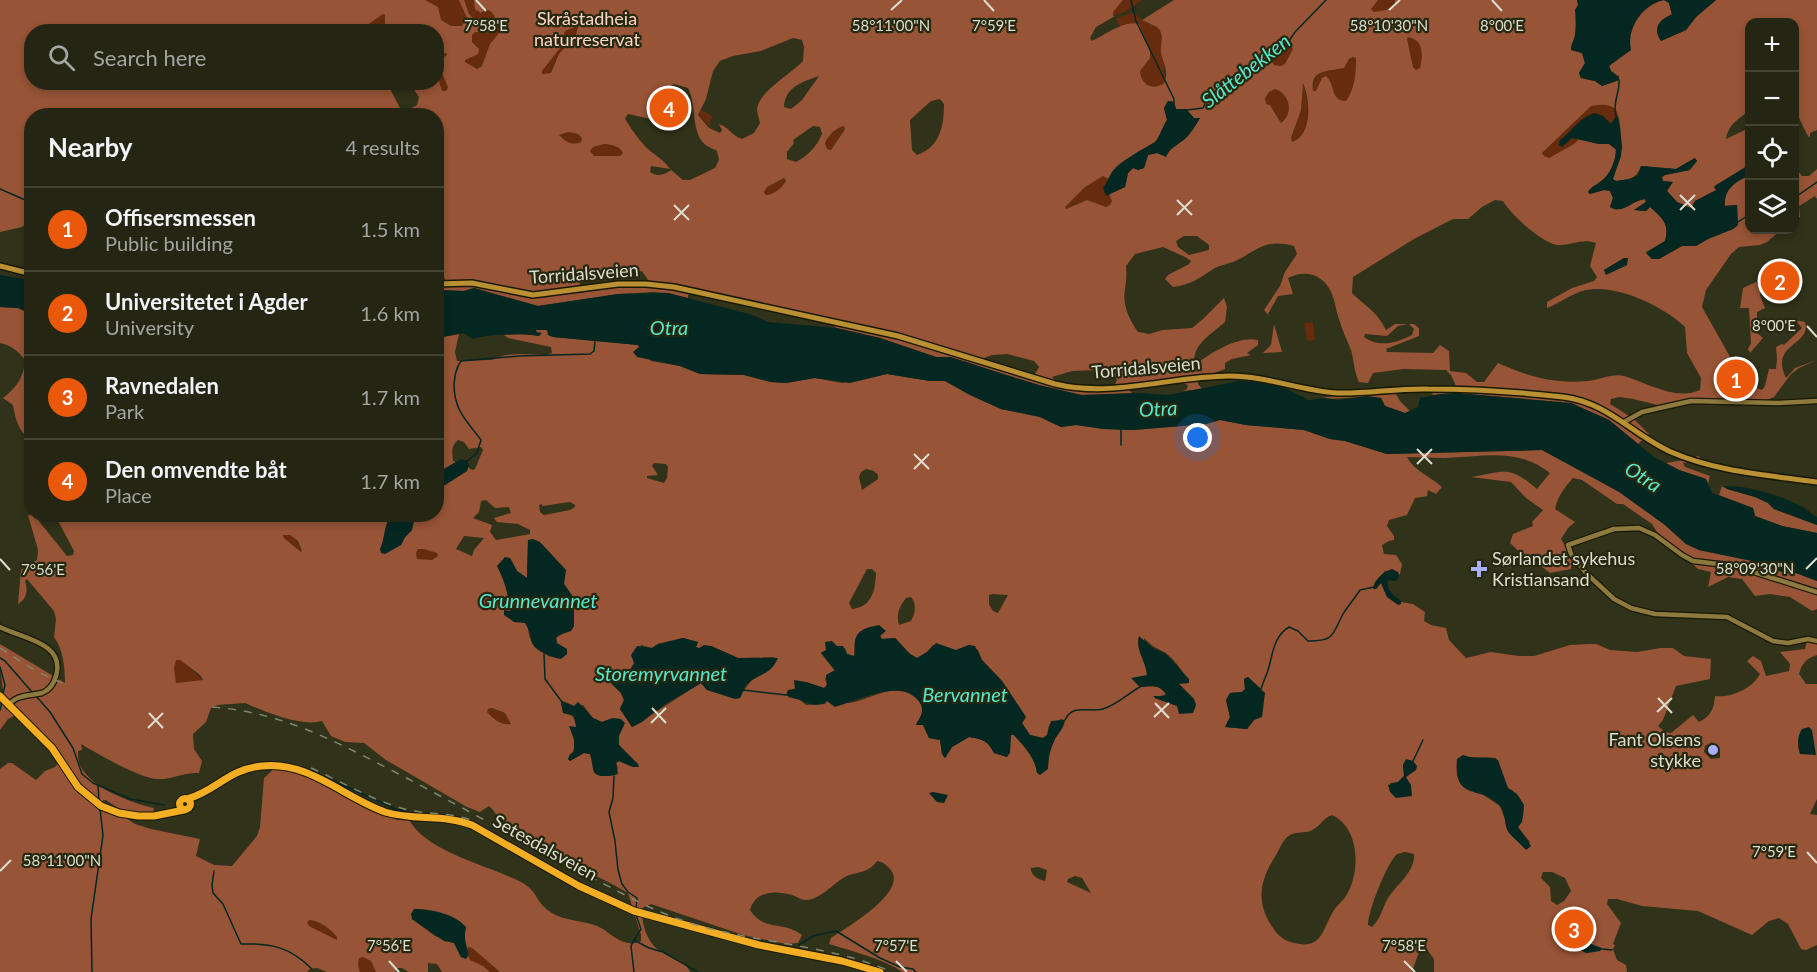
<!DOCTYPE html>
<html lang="en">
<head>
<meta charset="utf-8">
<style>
	:root { --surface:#242613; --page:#2c2e1c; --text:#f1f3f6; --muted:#a3a5a0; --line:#414333; --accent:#ea580c }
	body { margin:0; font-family:Lato,sans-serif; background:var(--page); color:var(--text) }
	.controls { position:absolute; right:18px; top:18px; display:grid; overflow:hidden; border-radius:12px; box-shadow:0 3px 9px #0003 }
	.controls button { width:54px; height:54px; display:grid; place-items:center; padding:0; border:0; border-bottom:2px solid var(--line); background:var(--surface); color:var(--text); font:30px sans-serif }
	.you { position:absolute; left:1198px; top:438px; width:21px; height:21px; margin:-15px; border:4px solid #fff; border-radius:50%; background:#1a73e8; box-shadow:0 0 0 9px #1a73e833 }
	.badge { display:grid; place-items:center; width:39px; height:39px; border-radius:50%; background:var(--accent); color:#fff; font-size:20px; font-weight:700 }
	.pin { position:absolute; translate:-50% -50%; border:3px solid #fff; box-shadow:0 2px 6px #0006 }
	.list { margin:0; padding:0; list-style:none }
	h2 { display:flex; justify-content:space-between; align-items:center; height:78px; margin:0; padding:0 24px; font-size:26px }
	h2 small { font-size:20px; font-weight:400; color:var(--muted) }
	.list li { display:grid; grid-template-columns:39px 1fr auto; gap:18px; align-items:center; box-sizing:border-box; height:84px; padding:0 24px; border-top:2px solid var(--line) }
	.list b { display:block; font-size:22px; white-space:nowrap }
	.list p { margin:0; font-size:20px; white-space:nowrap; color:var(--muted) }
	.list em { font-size:20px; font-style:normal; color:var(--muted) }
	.icon { flex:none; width:33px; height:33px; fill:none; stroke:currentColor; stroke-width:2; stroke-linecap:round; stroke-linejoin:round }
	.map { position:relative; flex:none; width:1817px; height:972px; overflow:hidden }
	.search { position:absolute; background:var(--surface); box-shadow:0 3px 9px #0003; left:24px; top:24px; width:420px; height:66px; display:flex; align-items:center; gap:15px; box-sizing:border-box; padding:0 21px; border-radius:24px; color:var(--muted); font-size:22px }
	.panel { position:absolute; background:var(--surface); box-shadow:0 3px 9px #0003; left:24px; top:108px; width:420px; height:414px; border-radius:24px }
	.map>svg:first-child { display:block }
	.green { fill:#672c0d }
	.forest { fill:#985436; fill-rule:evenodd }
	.water { fill:#052721 }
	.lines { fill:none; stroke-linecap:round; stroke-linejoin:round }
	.stream { stroke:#052721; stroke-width:1.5 }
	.secondary-casing { stroke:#191903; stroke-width:7 }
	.primary-casing { stroke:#191903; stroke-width:8 }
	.highway-casing { stroke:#191903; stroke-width:9 }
	.secondary { stroke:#8e7a3e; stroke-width:4.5 }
	.primary { stroke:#ba9033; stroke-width:5 }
	.highway { stroke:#f4ae24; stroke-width:7 }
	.rail { stroke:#838570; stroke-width:1.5; stroke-dasharray:8 8; stroke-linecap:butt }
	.ticks { fill:none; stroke:#dcdecf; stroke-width:2 }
	.poi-dot { fill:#a8b0fc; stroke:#272810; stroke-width:2 }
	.labels { text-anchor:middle; stroke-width:4.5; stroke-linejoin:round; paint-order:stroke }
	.park-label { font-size:18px; fill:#fed5c3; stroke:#272810 }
	.street-label { font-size:18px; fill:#dcdecf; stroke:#272810 }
	.poi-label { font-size:18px; fill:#dcdecf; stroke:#272810; text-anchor:start }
	.water-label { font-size:20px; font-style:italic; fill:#56e8cd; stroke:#272810 }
	.ticks-label { font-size:15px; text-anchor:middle; fill:#dcdecf; stroke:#272810; stroke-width:4.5; stroke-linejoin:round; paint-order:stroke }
</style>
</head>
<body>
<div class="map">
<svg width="1817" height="972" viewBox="0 0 1817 972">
	<rect width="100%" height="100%" fill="#303219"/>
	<!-- green -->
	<g class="green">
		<polygon points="352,0 667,0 554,67 551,73 542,74 542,71 552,56 486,58 482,66 477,69 465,62 465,60 470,57 436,32"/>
		<polygon points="1123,0 1142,0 1125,12 1113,16 1112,13"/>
		<polygon points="1375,0 1395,0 1395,6 1386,10 1374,12 1371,9 1378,0"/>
		<path d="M1134,12C1137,15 1140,19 1144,21C1149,25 1157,25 1160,31C1161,33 1166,79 1165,81C1163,85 1161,85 1157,86C1146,89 1141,81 1140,71L1150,58V51L1138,24L1135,23L1121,27L1117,22V18Z"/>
		<polygon points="383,14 385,15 385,25 378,31 353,31 363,28"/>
		<path d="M1408,36C1424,40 1423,55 1420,68L1416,70L1413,67L1407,39Z"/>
		<polygon points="1285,37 1293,49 1286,64 1281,66 1274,65 1271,60 1272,54 1283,51 1282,39"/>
		<polygon points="437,53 446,53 447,55 441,59 441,73 448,86 446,91 442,91 437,74"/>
		<path d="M1353,57L1356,58C1356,72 1355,89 1346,101C1330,101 1336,85 1326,76L1322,78L1316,91L1313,92C1311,75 1323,69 1338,70Z"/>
		<path d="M1302,82L1304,83C1306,102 1316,135 1291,143V138L1301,110Z"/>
		<path d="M1275,89C1290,94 1294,113 1281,123L1274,110L1266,104L1265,98L1269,92Z"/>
		<path d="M1601,104L1615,108L1619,113L1618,117H1616L1611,124L1603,116C1583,122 1570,121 1566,144L1572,138L1579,139L1574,144L1549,158L1544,156L1542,153L1591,106Z"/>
		<polygon points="702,110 713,117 710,120 710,125 716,132 698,115"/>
		<path d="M844,126L845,128L831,150L827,149L825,142C830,135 836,128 844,126Z"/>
		<path d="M568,132L578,134L582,138L581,143C572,146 565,142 559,134Z"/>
		<path d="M604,144C613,145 618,145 623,153L620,156H594L590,151L593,147Z"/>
		<polygon points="1103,176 1109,179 1107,196 1109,194 1112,201 1110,205 1106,208 1087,200 1066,209 1065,206 1085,187"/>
		<path d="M784,178L786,181C782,188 773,195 766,195L764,191L767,187Z"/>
		<polygon points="1313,322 1315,340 1307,341 1304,323"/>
		<path d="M283,535C295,534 298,542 302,551L300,552L284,538Z"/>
		<polygon points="418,549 424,549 437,553 438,556 432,560 417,559 416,553"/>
		<polygon points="180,659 203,680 176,683 174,668 176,660"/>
		<path d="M491,708L505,713L511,724C502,726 493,719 487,712L488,709Z"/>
		<path d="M310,920C322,922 329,928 337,937V940L309,926L307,922Z"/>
		<polygon points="468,947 472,948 500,972 490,972 483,966 469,960"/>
		<polygon points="363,956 371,961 376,972 360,972 358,965 359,958"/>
	</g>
	<!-- forest -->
	<g class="forest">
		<path d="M0,0H425L438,7L441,20L451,26H462L467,18L459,0H464L469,14L474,19L488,21L491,27L489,31L475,32L472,35V42L479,49L478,54L465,60V62L477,69L482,66L490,44L500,32C497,23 496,12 486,9L481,13L475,9L474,0H1123L1113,12V16H1115L1096,27L1090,38L1092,41C1105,35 1124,20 1139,24L1150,51V58L1140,71C1141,81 1147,89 1158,86C1162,84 1164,85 1165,80C1169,71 1162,61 1161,52C1160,45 1164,36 1159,29C1155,25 1147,23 1142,20L1174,0H1378L1371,9L1374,12L1386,10L1395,6V0H1577L1578,5L1575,10C1576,15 1576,31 1575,35C1574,41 1571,44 1571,50L1582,53L1585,63L1579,73L1581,78L1595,81L1602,86L1619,80V77L1611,71L1609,65L1631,50C1626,29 1642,5 1664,0L1669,3L1672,15C1660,19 1652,28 1661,41L1686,30L1696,17L1716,0H1817V130L1810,133V137L1808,136C1797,114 1791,107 1799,82L1795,80L1794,22H1750L1749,111C1738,119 1728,125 1726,139L1749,128V165L1714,186L1717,190L1695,201L1691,208L1677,202L1667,191L1672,182L1663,181L1662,177L1665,175L1690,170L1697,161L1695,158L1676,169L1641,166C1636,180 1629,179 1616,181L1613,179C1614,171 1618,165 1620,157C1623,148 1621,112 1614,108C1606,103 1598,105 1591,106L1542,153L1544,156L1549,158L1574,144L1579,139L1599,144H1609L1616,150C1616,160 1610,176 1600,182C1595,186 1592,186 1588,192L1590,194L1604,190L1610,191L1613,198L1610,207C1623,215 1632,200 1645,199L1646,202L1634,210L1646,211L1650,207C1662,218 1670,223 1665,241L1646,252L1652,259H1659L1682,246H1696L1708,239L1733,229L1738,225L1737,205L1725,206C1724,188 1736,182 1749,175L1750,230H1781L1767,242L1760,245L1739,247L1731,254L1706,290L1702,307L1733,362L1743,370L1744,383L1762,390L1765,386L1769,369H1776L1777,359L1776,347L1782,344L1784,345L1802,328L1795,320L1805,322C1812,346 1769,343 1786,378L1795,368L1817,360L1799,368L1791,374L1774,397L1764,401H1720L1662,406L1633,399L1619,397L1611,399L1610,404L1634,419L1649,434L1638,444L1609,420L1571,403L1456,393L1433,395L1430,390C1418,389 1406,387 1396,394L1400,401L1410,411L1405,413L1385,406L1381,398C1361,395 1342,400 1322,398C1366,391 1410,388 1454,389L1457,388L1451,375L1446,370L1403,369L1373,373L1368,383L1359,382C1354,372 1354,361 1351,350C1347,340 1342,330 1339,319C1336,311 1335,300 1331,292C1323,274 1305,269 1288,278L1293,294L1278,296L1268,314L1270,317L1264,310L1280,286L1285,272L1297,254L1294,246C1263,238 1258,251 1233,262C1227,264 1221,265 1215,268C1201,277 1191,285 1173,287L1165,279L1168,275L1189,264L1191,261L1185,257L1163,247L1135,254L1126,266C1127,276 1126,281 1125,290C1122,306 1130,320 1138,332L1149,334L1163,330L1192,328L1203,319L1224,298L1227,307L1225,322C1212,334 1195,342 1194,361L1199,362C1214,351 1239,336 1258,340V345L1247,353L1251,355L1232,359L1225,363V369L1198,379V384L1202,389L1183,391L1187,389L1188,385C1170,378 1145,379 1128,389L1132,393L1082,395L1067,393L997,373L970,363L950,357H936L880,338L836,328C825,315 769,309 751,305C732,301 712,295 693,291L688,295V298L668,293L653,292L618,294L538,306L474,288L464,291L437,290L445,279L442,274L437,272L436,116H308L306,113L299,116H32L31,208L29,209L27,223L22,227L0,232ZM383,14L385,15V25L378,31L436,32L437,53H446L447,55L441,59L440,69L448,87L446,91H442L437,74L436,82L410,83L419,97L417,105L408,110L400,108L387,83L32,82V32H353L363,28ZM579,25L575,37L559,54L551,73L542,74V71L560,48L565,31ZM1408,37C1424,40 1423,55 1420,68L1416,70L1413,67L1407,39ZM793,38L802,40L804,47L803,61C791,74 759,91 757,109C757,113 759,119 760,123L754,133L742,139C732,136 729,127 719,124L722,130L720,133L709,128L698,115L706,99L713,71L720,61L733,56L761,51ZM1285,38L1293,49L1285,64L1281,66L1274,65L1271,60L1272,54L1283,51L1285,48L1282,39ZM1353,57L1356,58C1356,72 1355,89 1346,101C1330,101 1336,85 1326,76L1322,78L1316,91H1313C1310,68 1329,72 1344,68L1349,59ZM819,76L802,100L791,109L784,107C785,87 802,82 819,76ZM1303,83C1310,98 1313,136 1292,142L1291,138L1301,110ZM674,84L688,88C696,104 692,126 701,140C704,145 711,148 717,151L719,160L715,168L690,180H683L671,170C665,175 657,177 650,172L651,166L670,169C664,160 656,156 648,149C643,145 627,124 625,118L628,114L664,122L668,118L659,100L662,91ZM1275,89C1290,94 1294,113 1281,123L1270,105L1266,104L1265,98L1269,92ZM940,99L944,104C944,126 940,147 917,155L912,150L910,120L931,101ZM1168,101L1174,102L1176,109H1186L1194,118H1200L1188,136L1170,149L1166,156L1157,153L1148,155L1144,168L1138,170L1133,168L1128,173L1125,187L1109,194L1112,201L1110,205L1106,207L1087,200L1066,209L1065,207L1085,187L1103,176L1109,179C1114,159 1142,155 1155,142C1159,139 1163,126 1167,120L1164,108ZM813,126L820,127L822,134C816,147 809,155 796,162L787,159V152L794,143L793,140ZM844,126L845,129L831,150L827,149L825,143C829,135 835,128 844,126ZM568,132L578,134L582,138L581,142C572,146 566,142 559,135ZM604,144C613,145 618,145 623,153L620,156H594L590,151L593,147ZM784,178L786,181C782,188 773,195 766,195L764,192L767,187ZM1495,200L1503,201C1510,214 1543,244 1558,245C1571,246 1582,238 1596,243L1590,266L1597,277L1594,281L1572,288L1547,302V308C1560,303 1572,293 1586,290C1617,284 1663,306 1685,327L1687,353L1701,378L1700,390C1675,401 1648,383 1624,376C1613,373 1599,380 1588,381C1552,384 1530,377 1498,363L1484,382H1477L1466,373L1450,371L1449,351L1440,345L1433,353L1387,352L1386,349L1419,336V328L1414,324H1409L1414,329L1412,335C1396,343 1379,348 1364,337L1365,334L1387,336L1398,326L1408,324H1395L1386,330C1376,310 1367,308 1352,293L1353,277L1414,239L1453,219H1468L1482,207ZM1184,236H1197L1209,245V250L1189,255L1178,247L1176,241ZM1624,258H1627V265L1606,274L1604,270ZM642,271L650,283L647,285L590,290L582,289L579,282L587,278ZM1007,354L1034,361L1039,367L1035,374C1020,374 993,373 984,358L992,355ZM1100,370L1113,372L1117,380L1113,389C1095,393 1063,394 1052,377L1072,371Z"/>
		<polygon points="1795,167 1802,176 1809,176 1817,169 1817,199 1815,196 1799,206 1800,217 1795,219"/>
		<polygon points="1763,281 1764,283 1760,295 1765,308 1757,312 1757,333 1763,338 1750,353 1748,349 1751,343 1749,308 1740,308 1743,288 1756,282 1758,284"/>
		<path d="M0,307L18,308L31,314V439C19,434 15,417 13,405L3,398C17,387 24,377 25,360C18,351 11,345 0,343Z"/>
		<polygon points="1274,324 1282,352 1263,353 1271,345"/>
		<path d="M536,330H548L553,337L638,345L651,361L680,366L700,374L744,375L771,382L786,383L815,378L842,383L887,374L930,381H945L970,395L1001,409L1040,417L1061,427L1076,425L1104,429L1133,430L1206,424L1220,420L1246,425L1304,430L1330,439L1345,441L1387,454L1542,450L1619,491L1665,525L1686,544L1699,550L1757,562L1782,572L1796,573L1817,581V609L1812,611L1790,597L1770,594L1755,596L1742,579L1728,577L1708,587L1711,572L1698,569L1657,532L1652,524L1623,504H1617L1582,480L1573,478C1564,488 1558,496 1555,509L1575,522L1568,528L1561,539L1564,544H1571L1569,546L1572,560L1571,569L1550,573L1541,566L1532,564L1510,543L1513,534L1533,526L1532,522L1543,510L1526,498L1511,482L1471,477C1505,471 1509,465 1537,489L1550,473C1517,447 1483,457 1445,458C1432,458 1419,457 1407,457C1414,471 1431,477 1442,487L1436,494L1428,490L1427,496L1415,498L1407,515L1389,520L1387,526L1394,536V540L1389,541L1382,545L1384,554L1396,555L1402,564L1400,574L1399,575L1398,572L1385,571L1375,582L1373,588L1381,583L1387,597L1401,604V602L1413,604L1425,612L1424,621L1431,625L1446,628L1449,640L1466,658L1491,652L1519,656H1534L1570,645L1588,644H1596L1610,650L1637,652L1661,648H1673L1684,656L1711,659L1710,679L1676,686L1663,720L1658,726L1665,732L1671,733L1693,715L1699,722C1711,716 1714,709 1715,696C1731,698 1752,689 1760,674L1747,661L1753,656L1761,661L1766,676L1789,671L1790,664L1780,652L1805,649L1807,641L1817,643V655C1806,659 1802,663 1799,674L1806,684H1817V799L1810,814L1817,815V945L1806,950L1801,949L1788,924L1779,918L1769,921L1752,935L1698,911L1642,906L1617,899H1608L1607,904L1621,923L1613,944L1615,945L1613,949L1617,960L1626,965L1627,972H1434V959L1426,948L1420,949L1412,972H903C880,958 855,952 829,944L831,938C846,928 912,890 889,868C885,864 883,862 877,861C871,871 860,872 849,875C836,880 820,901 805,900C801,900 796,896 792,895C775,890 755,891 750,910C764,932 783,920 802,935L798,943L786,944L743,935L651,904L642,908C641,922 647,943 660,951C671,958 685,959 690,972H500L472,948L468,947V950L464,939L466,927C450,920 432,908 414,909L412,919L435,936L454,943L461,957L468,955L470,960L483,966L490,972H442L437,964L428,963V972H409L402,968H397L396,972H376L371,961L363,957L359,958L358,965L360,972H327L317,968L310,969L307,972H0V769L8,763H12L36,780L45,771L55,767L59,762L54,754L16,715L8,719L0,730V705L4,697L0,667V644L65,683C65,667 63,649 54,637L56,619L54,611L27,579L25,581C28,590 27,599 18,604L21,570L37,560L38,550L28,515H34L67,556L73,555L74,551L55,515H92L97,522L106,514L393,515C383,523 386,538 380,549L401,545L405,537L412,530L415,515L436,514L437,490L467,471L468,467L472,470L475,469L483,450L481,447L469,449L464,442L458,440C451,446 452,452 453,461L456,462L437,473V338L459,334L455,352L457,361L491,360L505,355L519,354L546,355L552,353L551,347L508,338L504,335L527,334L539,336ZM654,463L666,464L668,467L667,478L664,483L647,478V476L658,475L652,466ZM866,469L874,471L878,475V479L862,490L859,477L861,472ZM486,500L495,508L509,507L511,513L494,518L497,522L518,524L530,530V534L496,540L490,532L492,525L473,518L479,512L481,501ZM570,502L575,505V507L570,510L544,515L540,512L539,505L542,504V506ZM283,535H290L298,541L302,551L301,552L284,538ZM464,536L484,538L474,550L472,556L456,549ZM528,541L565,570L564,584L573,597L574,626L556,638L557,643L550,657C543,653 534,646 530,638C528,632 529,628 525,622H514L504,579L497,566L510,558L517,571L527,578ZM418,549H424L437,553L438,556L432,560L417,559L416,553ZM867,569H872L876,573C875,591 872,607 852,609L849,603ZM993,594L1008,595L998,613L993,611L989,604V595ZM911,597C917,604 915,614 911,621L899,625C896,615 899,607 906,598ZM882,633L880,636L882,639L895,638L910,654L917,658L927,652L933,645L956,650L969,645L978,650L982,660L1002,681L1026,717L1022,723L1030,735L1043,738L1047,735L1049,725L1061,719L1064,720C1064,728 1059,732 1055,739C1050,749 1048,758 1048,769L1037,773C1035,756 1024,747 1014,735H1011L1007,757L994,753C988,741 983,739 969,737L952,747L945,758L942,754L940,740L929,738L923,725H917C921,715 926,708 917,699C897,677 867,703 846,703C840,703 833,701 827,701L825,704L806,705L800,700L788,697L792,690L806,682L824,688L827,685L825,679L830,673L835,671L821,653L826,650L845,648L847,654L854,656L855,640ZM683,638L698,642L696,647L699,649L711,646L738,658L775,657C762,670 747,682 740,698L707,690L701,683L632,727L620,709L624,700L621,693L611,683L621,673L630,670L635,663L641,645L652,648L658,644ZM1144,638C1152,646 1154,647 1164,652C1173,657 1185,674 1189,683H1178L1194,699L1178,706L1155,698L1166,694C1159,684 1152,686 1140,687L1147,675ZM176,660H180L200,675L203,680L176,683L174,668ZM1248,677L1261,689L1254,720L1247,729L1225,727L1230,717L1226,700L1230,693L1242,692L1245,689L1244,679ZM562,701L574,706L583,705L593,718L602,722L613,718L619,736V745L633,767L619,761L616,762L618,769L594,773L590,754L584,753L570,761L568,759C578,748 574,739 570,727L577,728C575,716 569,712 561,704ZM245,703C266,712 300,727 322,721L331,736L345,742L364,743L386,760L467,807L480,812L489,806C495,811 498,819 504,824C541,853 587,869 628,893L641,935V941C635,944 631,944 624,942C614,939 607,930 597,926C582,920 562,921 549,911C535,901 538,891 521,882C488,865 425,852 408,818L397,820L385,815C366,806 294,765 279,767C273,768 269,774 264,778L260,827L257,836L232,866L214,865L196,856L200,839L151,829L135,824L126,818L98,810L97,802L106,800C121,812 134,814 153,814L154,808C132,803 90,788 80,765C78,761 78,755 78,751L82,750L81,744C98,754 139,778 157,779C171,780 184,772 199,773L202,761L194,749L193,734L206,722L211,708L217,705ZM492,708L505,713L511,724C502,726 493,719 487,712L488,709ZM1712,742L1720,751V758L1711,759L1704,752L1705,746ZM1463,755C1474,760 1485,756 1496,758C1501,767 1501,777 1507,786C1510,791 1510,788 1514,792C1526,802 1526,816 1518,827L1530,842L1526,849L1510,833L1500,806L1458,778L1457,769ZM1406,760L1413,761L1406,777L1390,792V783L1398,782L1404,776L1403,765ZM1332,815C1360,828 1361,872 1346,896C1343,901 1337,905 1334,910C1322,929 1323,950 1294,943C1285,941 1278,936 1273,928C1255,902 1260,880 1276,855C1280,848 1284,837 1292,834C1300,831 1307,834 1314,829C1322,824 1323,818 1332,815ZM1405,852L1414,854C1415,872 1397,884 1388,898C1382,908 1381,919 1372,927L1368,925C1368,911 1386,866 1396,855C1398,854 1403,852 1405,852ZM1038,867L1047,870L1045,881C1039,880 1030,875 1031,868ZM1543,872H1552L1565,878L1571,891L1564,901L1557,905L1551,901L1550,887L1541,878ZM1075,876L1082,878L1091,893L1067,882L1068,879ZM1565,919C1574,925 1576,934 1585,941C1590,946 1597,946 1602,950L1586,953L1571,945L1566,931L1563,929L1566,926ZM310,920C322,922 329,928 337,937V940L309,926L307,922Z"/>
		<polygon points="1697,456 1700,457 1697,461 1683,463 1685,467 1710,476 1708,484 1706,479 1679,470 1666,463 1694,458"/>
		<polygon points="1722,486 1727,489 1755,497 1768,503 1774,509 1817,525 1817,533 1782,526 1755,516 1753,508 1719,495"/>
	</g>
	<!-- water -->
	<g class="water">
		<path d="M1577,0H1716L1696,17L1686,30L1661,41C1652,27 1660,20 1672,14L1669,3L1664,0C1642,4 1626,29 1631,50L1609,66L1611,71L1619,77V80L1602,86L1595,81L1581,78L1579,73L1585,63L1582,53L1571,50C1571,44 1574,41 1575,35C1576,31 1576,15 1575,10L1578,5Z"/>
		<path d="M1168,101L1174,102L1176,109H1186L1194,118H1200C1196,125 1191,133 1185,139C1177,146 1170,147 1166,157L1157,153L1148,155L1144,168L1138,170L1133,168L1128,173L1125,187L1106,196L1103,188C1107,183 1109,176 1113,171C1124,159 1141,150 1155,142C1160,136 1162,128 1167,120L1164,108Z"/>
		<path d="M1595,113L1603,116L1611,124L1616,116L1618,117L1622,146L1621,156L1613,179L1616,181L1630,179L1638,175L1641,166L1676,169L1695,158L1697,161L1689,170L1665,175L1662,177L1663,181L1673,182L1667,191L1677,202L1691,208L1695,201L1716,190L1714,187L1749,165V175C1736,182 1723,189 1725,206L1737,205L1738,225L1733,229L1708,239L1696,246H1682L1659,259H1652L1646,253L1665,241C1670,223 1662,218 1650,207L1646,211L1634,210L1646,202L1645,199C1632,200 1623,215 1610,207L1613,198L1610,191L1604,190L1590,194L1588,192C1592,186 1595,186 1600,182C1610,176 1616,160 1616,149L1609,144H1599L1572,138L1562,147L1559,145L1560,140C1573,131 1579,117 1595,113Z"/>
		<polygon points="1624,258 1628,258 1627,265 1606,275 1604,270"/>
		<polygon points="0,275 31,280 31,314 18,308 0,307"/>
		<path d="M474,288L538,306L618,294L668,293L753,315L768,322L837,328L880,338L936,357H950L1039,385L1082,395L1140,393L1168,395L1239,381L1253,382L1282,387L1309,400L1322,398L1338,400L1367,396L1381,398L1385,406L1405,413L1418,407L1420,398L1441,394L1456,393L1571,403L1609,420L1654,457L1679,470L1706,479L1712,493L1753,508L1755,516L1782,526L1817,533V581L1796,573L1782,572L1757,562L1699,550L1686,544L1665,525L1619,492L1542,450L1387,454L1345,441L1330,439L1304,430L1246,425L1220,420L1206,424L1133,430L1104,429L1076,425L1061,427L1040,417L1001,409L970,395L945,381H930L887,374L850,383L815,378L786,383L771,382L744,375L700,374L680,366L637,357L633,352L639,347L638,345L553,337L548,335L547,330H536V332L542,333L539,336C520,333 491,334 472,339L464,333L437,338V290L464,291Z"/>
		<polygon points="461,459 467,461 469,465 467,471 437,490 437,473"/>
		<path d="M1723,486C1747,485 1779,495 1801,506C1807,509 1811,514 1817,517V525L1774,509L1768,503L1755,497L1727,489Z"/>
		<path d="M393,515H415L412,530L405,537L401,545L385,554L381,553L380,549C386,538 383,523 393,515Z"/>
		<path d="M533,539L540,542L566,570L564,584L573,597L574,612V626L571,631L559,635L556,638L557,643L567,649V654L561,659C555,658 552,657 546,654C524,644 536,639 525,623L514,622L504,615V610L510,611C509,594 504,580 497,566L505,557L510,558L517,571L527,578L528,540Z"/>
		<path d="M1392,569L1398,572L1399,577L1396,581L1388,580C1386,591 1394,595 1401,601V604L1398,605L1387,597L1381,583L1376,589H1373C1375,579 1383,572 1392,569Z"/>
		<path d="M879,625L886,631L880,636L882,639L895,638L910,654L917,658L927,652L936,643L956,650L969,645L975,646L982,660L1002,681L1026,717L1022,723L1030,735L1043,738L1047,735L1051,721L1065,720C1064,728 1059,732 1055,739C1050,749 1048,758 1048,769L1040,775L1037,773C1035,757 1024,747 1014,735H1011L1010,753L1007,757L994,753C988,741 983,739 969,737L952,747L945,758L942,754L940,740L929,738L923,725H916C917,721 922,716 922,712C923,707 920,702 917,699C898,679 856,701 835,707L827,701C819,708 809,704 800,700C795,698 791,698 786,695L788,690L795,689L794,680L806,682L824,688L827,685L826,675L835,670L821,653L826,650L825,642L832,641L837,646H843L847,654L854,656C856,651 854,647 855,641C857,629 869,627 879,625Z"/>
		<path d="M1139,636L1154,649L1165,653L1189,679V683L1179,684L1194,699L1196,705L1193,713L1179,714L1177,706L1155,698L1153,696H1165L1166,694C1159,684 1152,686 1140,687L1131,678L1147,675C1146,661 1135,650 1139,636Z"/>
		<path d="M683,638L698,642L696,647L699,648L704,645L711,646L738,658H778C770,676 759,673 747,684C743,688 742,694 740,698L735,699L707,690L701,683L665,704L642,722L632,727L620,709L624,700L621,693L611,683L614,672L630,670L634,663L631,655L637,646L652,648L658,644Z"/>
		<polygon points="1248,677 1265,693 1262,717 1254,720 1247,729 1225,727 1230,717 1226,700 1230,693 1242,692 1245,689 1244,679"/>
		<path d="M562,701L574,706L578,702L593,718L602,722L613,718L621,719L625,723L619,736V745L638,764L639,767H633L619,761L616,763L618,774C612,776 609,776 603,776C589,776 595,763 590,754L584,753L570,761L568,759L570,754L574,752V739L569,726L576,727L574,716L563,713L561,704Z"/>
		<path d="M1809,727L1812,730L1816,755L1800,754C1797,744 1797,737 1802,729Z"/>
		<path d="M1463,755C1474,760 1486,755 1498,760L1508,788L1517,794L1524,805L1522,822L1518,827L1531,846L1526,850C1521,844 1514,839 1509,833C1503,825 1507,814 1500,806C1481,784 1453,803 1457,759Z"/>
		<polygon points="1406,759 1413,761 1417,766 1416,770 1406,777 1411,785 1412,796 1396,798 1390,792 1388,785 1398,782 1404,776 1403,765"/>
		<polygon points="933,792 948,795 944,803 937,802 929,793"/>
		<path d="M414,909C431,909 455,914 466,927C463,938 467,946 468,956L466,959L461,957L454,943L444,941L412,919L411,914Z"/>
		<path d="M1565,919C1572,922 1570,924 1574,930C1580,940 1591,944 1602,948L1600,951L1587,953L1573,947L1563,928L1566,926Z"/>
	</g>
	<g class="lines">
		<!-- stream -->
		<g class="stream">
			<polyline points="1131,0 1136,21 1174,99 1174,102"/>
			<polyline points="1187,110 1203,108 1210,95 1276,53 1287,44 1295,32 1326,0"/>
			<path d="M1616,116C1612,103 1620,93 1619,80"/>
			<polyline points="0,189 32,203"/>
			<polyline points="1794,198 1817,182"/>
			<polyline points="1738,222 1750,214"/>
			<polyline points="1121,445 1121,430"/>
			<path d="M467,461L477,453L481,440C467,421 454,411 454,384C455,375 456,368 461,361L519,356L590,354L594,351L595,341"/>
			<polyline points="544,654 545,679 562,702"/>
			<polyline points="0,658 5,661 32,692"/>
			<polyline points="0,667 5,685 3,694"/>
			<path d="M1261,689C1263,682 1266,677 1268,670C1273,654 1273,637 1289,627L1298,631L1308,641C1335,641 1332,635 1343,614C1348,606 1355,598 1360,590L1374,587"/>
			<polyline points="743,690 786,695"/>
			<polyline points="35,695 50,712 73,748 82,774 93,783 130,799 164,805"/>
			<polyline points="0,710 2,702"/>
			<path d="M1065,720C1073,703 1088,713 1103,709C1117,705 1127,694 1140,687"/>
			<polyline points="1413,761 1423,740"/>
			<path d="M247,766C267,760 285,762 305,768L396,809L414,814"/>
			<polyline points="614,776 613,798 609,812 615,841 618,870 622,884 628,892 637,898 636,910"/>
			<polyline points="98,785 99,801"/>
			<polyline points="202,790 228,773"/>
			<path d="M214,871L212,885L213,893L223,904L241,944C271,943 290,947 312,969"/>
			<polyline points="634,940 641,929 636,915"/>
			<polyline points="799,945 813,936 836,931 880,958 900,967 913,969 916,972"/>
			<polyline points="1602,949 1612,950"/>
			<polyline points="92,972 91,919 103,835 100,809"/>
			<polyline points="634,972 631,946 634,940 649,948 663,952 698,972"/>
		</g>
		<defs>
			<g id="secondary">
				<polyline points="1624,422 1642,412 1691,401 1778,403 1817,401"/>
				<polyline points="1817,592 1735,566 1693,561 1682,555 1655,535 1639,528 1614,529 1568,545 1571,554 1586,573 1614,599 1631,608 1655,614 1727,617 1773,641 1788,643 1808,639 1817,641"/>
				<path d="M0,627C20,638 66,642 56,676C54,683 50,690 42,693C30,696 16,694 8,706"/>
			</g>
			<g id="primary">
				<polyline points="0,266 32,274"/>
				<path d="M436,284L472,283L533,295L618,284H646L674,287L898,336L1055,384C1113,398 1171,376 1230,376C1267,376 1301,391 1337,393C1367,394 1397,388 1428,389C1473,389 1519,392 1563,397C1607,402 1633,435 1671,452C1717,472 1768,475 1817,482"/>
			</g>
			<g id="highway">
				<polyline points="0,696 52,748 78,787 101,806 119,813 138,816 154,816 184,810"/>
				<circle cx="185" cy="804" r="5.5"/>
				<path d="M187,799C215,792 228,769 262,766C309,761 343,797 385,812C414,821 444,814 472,825L579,886L634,911L759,945L842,961L880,972"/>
			</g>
		</defs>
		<!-- secondary casing -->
		<use href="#secondary" class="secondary-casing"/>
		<!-- primary casing -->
		<use href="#primary" class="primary-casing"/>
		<!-- highway casing -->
		<use href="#highway" class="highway-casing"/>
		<!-- secondary -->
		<use href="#secondary" class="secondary"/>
		<!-- primary -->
		<use href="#primary" class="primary"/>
		<!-- highway -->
		<use href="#highway" class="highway"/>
		<!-- rail -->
		<g class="rail">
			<polyline points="0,648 34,670 66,685"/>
			<path d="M212,707C280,712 331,739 391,770C457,804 521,841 587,875C614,889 640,904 668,915C740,944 822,941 892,972"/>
			<path d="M311,768C340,781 370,799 401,808C424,815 449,812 471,820"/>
		</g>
	</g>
	<!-- ticks -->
	<path class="ticks" d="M476,0L486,11M984,0L994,11M1492,0L1502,11M891,10L902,0M1389,10L1400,0M1680,195L1695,210M1177,200L1192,215M674,205L689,220M1680,210L1695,195M1177,215L1192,200M674,220L689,205M1807,326L1817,337M1417,449L1432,464M914,454L929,469M1417,464L1432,449M914,469L929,454M0,559L10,570M1806,569L1817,558M1658,698L1672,713M1155,703L1169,718M652,708L666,723M1657,712L1672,698M149,713L163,728M1154,717L1169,703M651,723L666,708M148,728L163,713M1807,852L1817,863M0,871L11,860M389,961L399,972M896,961L907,972M1404,961L1415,972"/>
	<!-- markers -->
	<g class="poi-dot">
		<path d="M1476 560h6v6h6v6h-6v6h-6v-6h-6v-6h6z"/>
		<circle cx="1713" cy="750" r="6"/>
	</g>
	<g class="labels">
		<!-- park labels -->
		<g class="park-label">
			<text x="587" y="25">Skråstadheia<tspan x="587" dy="21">naturreservat</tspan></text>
		</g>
		<!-- street labels -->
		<g class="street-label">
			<text transform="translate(584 274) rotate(-4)" y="6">Torridalsveien</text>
			<text transform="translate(1146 368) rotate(-5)" y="6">Torridalsveien</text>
			<text transform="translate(545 848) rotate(29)" y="6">Setesdalsveien</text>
		</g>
		<!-- poi labels -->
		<g class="poi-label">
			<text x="1492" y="565">Sørlandet sykehus<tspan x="1492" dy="21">Kristiansand</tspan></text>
			<text x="1701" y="746" text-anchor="end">Fant Olsens<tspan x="1701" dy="21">stykke</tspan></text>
		</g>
		<!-- water labels -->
		<g class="water-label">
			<text transform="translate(1246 71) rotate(-38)" y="7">Slåttebekken</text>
			<text x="669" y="335">Otra</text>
			<text transform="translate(1158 409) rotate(-3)" y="7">Otra</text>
			<text transform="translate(1643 477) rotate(33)" y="7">Otra</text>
			<text x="538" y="608">Grunnevannet</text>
			<text x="661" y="681">Storemyrvannet</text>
			<text x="965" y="702">Bervannet</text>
		</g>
	</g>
	<g class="ticks-label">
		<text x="891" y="31">58°11'00"N</text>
		<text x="1389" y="31">58°10'30"N</text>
		<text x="486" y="31">7°58'E</text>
		<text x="994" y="31">7°59'E</text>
		<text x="1502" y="31">8°00'E</text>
		<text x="1774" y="331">8°00'E</text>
		<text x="1755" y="574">58°09'30"N</text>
		<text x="43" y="575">7°56'E</text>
		<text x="1774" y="857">7°59'E</text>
		<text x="62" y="866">58°11'00"N</text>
		<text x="389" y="951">7°56'E</text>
		<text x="896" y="951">7°57'E</text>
		<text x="1404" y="951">7°58'E</text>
	</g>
</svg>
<div class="controls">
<button>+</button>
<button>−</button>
<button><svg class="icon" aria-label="locate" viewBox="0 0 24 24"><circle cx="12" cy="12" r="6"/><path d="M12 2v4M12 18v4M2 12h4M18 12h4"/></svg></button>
<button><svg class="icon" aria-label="layers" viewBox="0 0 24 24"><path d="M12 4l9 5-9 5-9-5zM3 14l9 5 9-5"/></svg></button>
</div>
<div class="you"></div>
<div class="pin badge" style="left:1736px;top:379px">1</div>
<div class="pin badge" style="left:1780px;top:281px">2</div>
<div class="pin badge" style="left:1574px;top:929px">3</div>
<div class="pin badge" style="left:669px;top:108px">4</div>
<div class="search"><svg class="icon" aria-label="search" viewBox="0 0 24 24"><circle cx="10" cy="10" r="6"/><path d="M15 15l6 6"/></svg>Search here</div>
<section class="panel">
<h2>Nearby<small>4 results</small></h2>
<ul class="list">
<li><span class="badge">1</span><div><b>Offisersmessen</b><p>Public building</p></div><em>1.5 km</em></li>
<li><span class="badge">2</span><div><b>Universitetet i Agder</b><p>University</p></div><em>1.6 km</em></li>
<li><span class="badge">3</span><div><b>Ravnedalen</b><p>Park</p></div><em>1.7 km</em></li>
<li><span class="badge">4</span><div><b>Den omvendte båt</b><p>Place</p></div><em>1.7 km</em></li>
</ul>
</section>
</div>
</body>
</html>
